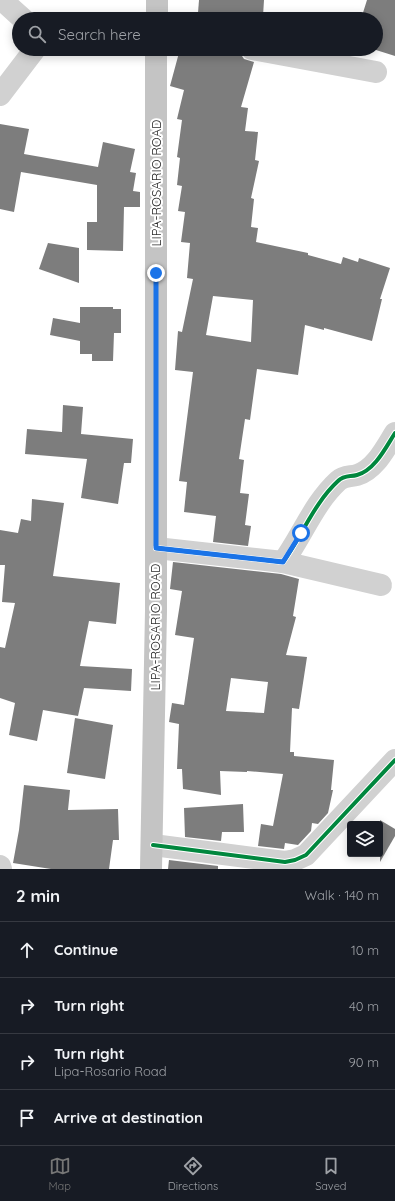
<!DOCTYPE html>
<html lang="en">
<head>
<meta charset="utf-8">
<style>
	:root { --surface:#171b24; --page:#20242c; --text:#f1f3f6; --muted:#9ea1a6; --line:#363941; --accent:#767676 }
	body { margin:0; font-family:Quicksand,sans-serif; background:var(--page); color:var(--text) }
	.controls { position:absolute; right:12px; bottom:12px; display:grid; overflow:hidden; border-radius:4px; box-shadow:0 2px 10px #0003 }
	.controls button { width:36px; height:36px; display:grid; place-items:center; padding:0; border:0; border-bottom:1px solid var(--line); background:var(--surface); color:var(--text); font:20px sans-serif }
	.stop { position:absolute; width:12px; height:12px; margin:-9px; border:3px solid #1a73e8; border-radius:50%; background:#fff }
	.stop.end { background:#1a73e8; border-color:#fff; box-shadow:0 1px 4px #0008 }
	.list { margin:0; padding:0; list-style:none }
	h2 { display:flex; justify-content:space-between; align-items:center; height:52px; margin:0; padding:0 16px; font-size:17px }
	h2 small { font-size:13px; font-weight:400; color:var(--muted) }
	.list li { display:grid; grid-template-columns:26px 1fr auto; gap:12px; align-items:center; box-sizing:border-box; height:56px; padding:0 16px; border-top:1px solid var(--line) }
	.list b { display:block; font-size:15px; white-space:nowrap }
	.list p { margin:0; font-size:13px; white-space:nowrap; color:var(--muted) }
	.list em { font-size:13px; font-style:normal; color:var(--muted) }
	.icon { flex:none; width:22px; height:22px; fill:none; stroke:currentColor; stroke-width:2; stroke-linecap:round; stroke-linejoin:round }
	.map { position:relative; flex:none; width:395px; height:869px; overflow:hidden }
	.search { position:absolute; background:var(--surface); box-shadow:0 2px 10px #0003; left:12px; right:12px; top:12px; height:44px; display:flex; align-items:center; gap:10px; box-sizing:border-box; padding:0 14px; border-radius:22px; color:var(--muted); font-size:15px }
	.sheet { height:276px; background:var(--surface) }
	nav { display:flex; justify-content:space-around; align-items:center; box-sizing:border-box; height:56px; border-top:1px solid var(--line); background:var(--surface); font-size:11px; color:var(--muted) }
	nav a { display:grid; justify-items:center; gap:2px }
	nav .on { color:var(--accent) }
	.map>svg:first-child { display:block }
	.building { fill:#7d7d7d; fill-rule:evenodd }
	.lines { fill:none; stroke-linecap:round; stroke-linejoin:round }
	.minor { stroke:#d1d1d1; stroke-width:22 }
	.major { stroke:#c4c4c4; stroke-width:22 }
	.cycleway-casing { stroke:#fff; stroke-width:6 }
	.cycleway { stroke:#00873e; stroke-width:4 }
	.route { stroke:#1a73e8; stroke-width:5 }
	.labels { text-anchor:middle; stroke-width:4; stroke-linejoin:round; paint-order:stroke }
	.street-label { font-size:13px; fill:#2c2c2c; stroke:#fff }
</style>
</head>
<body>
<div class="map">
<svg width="395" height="869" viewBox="0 0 395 869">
	<rect width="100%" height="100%" fill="#fff"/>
	<!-- building -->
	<g class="building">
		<polygon points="199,0 264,0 263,16 198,13"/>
		<polygon points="367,0 395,0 395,56 376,50 376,19 361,19"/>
		<path d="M180,49H227L240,53L244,59L254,62L241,107L248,108L245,131L258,132L255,160L259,161L251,198L254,199L251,227L258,228L256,242L308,253V255L341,264L343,257L358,262L359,258L390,268L380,299H382L372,341L324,328V330L305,325L298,375L257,369L250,420L245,419L239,459L244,460L240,493L249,494L245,525L251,526L248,546L213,542L216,516L184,512L187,482L179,481L193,372L175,370L178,331L182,332L193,279L187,278L190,243L181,242L185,212L178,211L182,186L177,185L180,158L177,157L182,120L177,119L184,90L170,86ZM213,296L253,300L251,342L206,335Z"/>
		<polygon points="0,124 29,129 24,154 98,167 103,142 135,149 130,172 136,173 133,191 140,192 140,207 124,207 123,251 87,250 87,222 97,222 97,185 21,172 14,212 0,209"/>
		<polygon points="48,243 79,248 79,283 39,269"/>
		<polygon points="80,307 113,307 113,309 121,309 121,333 114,333 113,361 92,361 92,354 80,354 80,341 50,335 53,318 80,323"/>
		<polygon points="63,405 83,407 81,434 133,439 131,463 124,463 118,504 81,498 87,459 25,454 27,429 62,432"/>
		<polygon points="32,499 64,503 53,576 120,583 116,624 89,621 80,666 132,669 131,691 84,688 78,716 43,710 37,741 9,735 15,703 0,698 0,647 5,648 15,603 2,602 5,565 0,565 0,530 18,533 21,519 31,521"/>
		<path d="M173,562L281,574L299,579L293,616L296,617L286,655L307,657L299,709L292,708L290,752H294V756L334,760L331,790H333L328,813L318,824L312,823L311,831L298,845L285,843L284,849L258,846L261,824L273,826L283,774L247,771V772L220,771L221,795L183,789L182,769H177L179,724L169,722L172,703L184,705L194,638L175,635L182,591L170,589ZM231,678L268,682L264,713L226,711Z"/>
		<polygon points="75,718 113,725 105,779 67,773"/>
		<polygon points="24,785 70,790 68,810 118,809 119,840 113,840 109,869 51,869 13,863 19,830"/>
		<polygon points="243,804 244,832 222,832 221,841 185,837 184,808"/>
		<polygon points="380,820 395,829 395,836 380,862"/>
		<polygon points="169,860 218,866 218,869 168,869"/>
	</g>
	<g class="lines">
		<!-- minor -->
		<g class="minor">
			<polyline points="2,0 23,19"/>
			<polyline points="252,49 376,72"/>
			<polyline points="0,95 35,49"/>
			<path d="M156,548L283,562C302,536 314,503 338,481C344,475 350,477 357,475C375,470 386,447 395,433"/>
			<polyline points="283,562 381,585"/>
			<polyline points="153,845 285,862 295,860 306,855 395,760"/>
			<polyline points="0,866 1,869"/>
		</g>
		<!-- major -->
		<g class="major">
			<polyline points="157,19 157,0"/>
			<polyline points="151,869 156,611 156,49"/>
		</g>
		<defs>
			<g id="cycleway">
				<path d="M156,548L283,562C302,536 314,503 338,481C344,475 350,477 357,475C375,470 386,447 395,433"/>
				<polyline points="153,845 285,862 295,860 306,855 395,760"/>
			</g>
		</defs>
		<!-- cycleway casing -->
		<use href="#cycleway" class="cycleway-casing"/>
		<!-- cycleway -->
		<use href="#cycleway" class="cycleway"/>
	</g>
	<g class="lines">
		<!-- route -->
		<polyline class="route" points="156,273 156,548 283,562 301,533"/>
	</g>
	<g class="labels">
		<!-- street labels -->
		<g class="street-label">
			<text transform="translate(156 183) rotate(-90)" y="5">LIPA-ROSARIO ROAD</text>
			<text transform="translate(155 627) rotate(-90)" y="5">LIPA-ROSARIO ROAD</text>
		</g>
	</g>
</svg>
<div class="controls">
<button><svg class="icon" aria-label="layers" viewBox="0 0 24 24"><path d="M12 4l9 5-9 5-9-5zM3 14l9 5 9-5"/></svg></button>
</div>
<div class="stop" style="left:301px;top:533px"></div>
<div class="stop end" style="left:156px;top:273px"></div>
<div class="search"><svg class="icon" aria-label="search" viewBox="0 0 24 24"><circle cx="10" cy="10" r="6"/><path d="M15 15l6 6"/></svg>Search here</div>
</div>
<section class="sheet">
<h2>2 min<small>Walk · 140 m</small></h2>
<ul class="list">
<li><svg class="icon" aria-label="ahead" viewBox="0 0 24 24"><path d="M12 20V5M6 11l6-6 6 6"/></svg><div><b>Continue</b></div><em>10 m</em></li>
<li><svg class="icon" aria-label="right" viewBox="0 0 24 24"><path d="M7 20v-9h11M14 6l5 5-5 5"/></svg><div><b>Turn right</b></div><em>40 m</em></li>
<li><svg class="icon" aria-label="right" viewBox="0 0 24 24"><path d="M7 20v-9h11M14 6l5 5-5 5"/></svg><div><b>Turn right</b><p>Lipa-Rosario Road</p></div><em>90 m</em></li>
<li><svg class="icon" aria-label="arrive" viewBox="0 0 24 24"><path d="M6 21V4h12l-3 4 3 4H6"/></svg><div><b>Arrive at destination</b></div></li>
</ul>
</section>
<nav>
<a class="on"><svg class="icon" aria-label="map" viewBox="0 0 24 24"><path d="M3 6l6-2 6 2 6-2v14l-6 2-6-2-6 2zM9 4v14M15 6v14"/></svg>Map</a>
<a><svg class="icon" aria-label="directions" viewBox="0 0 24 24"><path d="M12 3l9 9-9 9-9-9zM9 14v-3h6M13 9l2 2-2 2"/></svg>Directions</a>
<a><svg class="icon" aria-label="saved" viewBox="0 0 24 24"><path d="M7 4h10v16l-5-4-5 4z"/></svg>Saved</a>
</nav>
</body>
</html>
